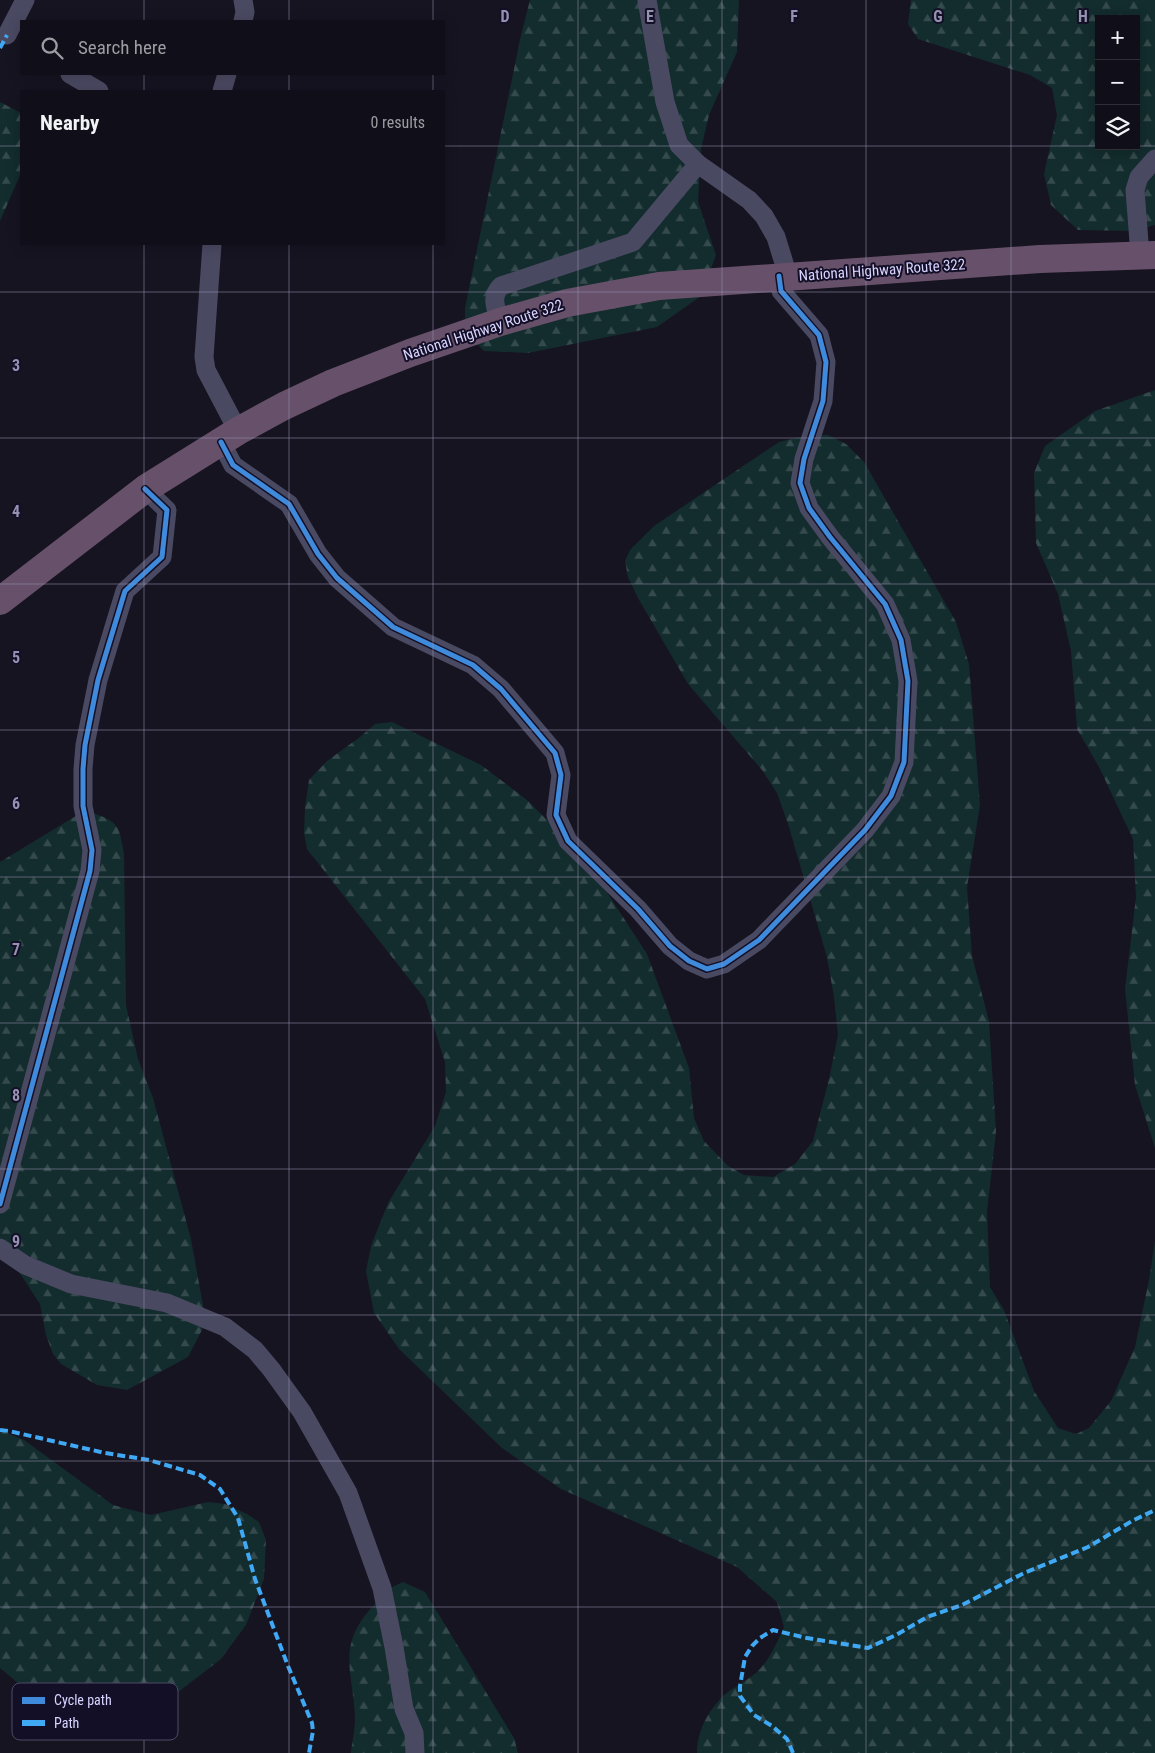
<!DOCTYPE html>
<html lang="en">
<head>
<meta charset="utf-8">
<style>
	:root { --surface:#100f19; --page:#1e1d26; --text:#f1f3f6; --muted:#9c9ca2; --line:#302f38 }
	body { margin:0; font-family:"Roboto Condensed",sans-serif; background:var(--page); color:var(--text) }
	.controls { position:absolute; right:15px; top:15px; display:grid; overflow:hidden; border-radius:0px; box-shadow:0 2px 12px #0003 }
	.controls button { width:45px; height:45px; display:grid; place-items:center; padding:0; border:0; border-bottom:1px solid var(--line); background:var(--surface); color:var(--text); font:25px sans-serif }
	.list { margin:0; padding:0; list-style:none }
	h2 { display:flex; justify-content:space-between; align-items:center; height:65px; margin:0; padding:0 20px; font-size:21px }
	h2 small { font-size:16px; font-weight:400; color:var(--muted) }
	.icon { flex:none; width:28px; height:28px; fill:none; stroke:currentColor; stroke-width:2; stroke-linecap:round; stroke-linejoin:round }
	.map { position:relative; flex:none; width:1155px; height:1753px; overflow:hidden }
	.search { position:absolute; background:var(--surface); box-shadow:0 2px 12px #0003; left:20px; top:20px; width:425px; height:55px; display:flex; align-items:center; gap:12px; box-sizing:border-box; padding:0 18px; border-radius:0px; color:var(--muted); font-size:19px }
	.panel { position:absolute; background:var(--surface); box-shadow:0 2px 12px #0003; left:20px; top:90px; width:425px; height:155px; border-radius:0px }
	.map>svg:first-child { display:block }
	.forest { fill:url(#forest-firs); fill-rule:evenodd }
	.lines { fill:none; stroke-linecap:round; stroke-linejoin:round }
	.minor { stroke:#4a4962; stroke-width:19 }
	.highway { stroke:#67516a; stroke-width:28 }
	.quiet { stroke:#3fa9f5; stroke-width:4; stroke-dasharray:8 4; stroke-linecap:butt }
	.cycleway-casing { stroke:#130f26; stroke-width:8 }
	.cycleway { stroke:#408adc; stroke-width:5 }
	.grid { fill:none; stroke:#9591b1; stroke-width:1; stroke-opacity:0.55 }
	.labels { text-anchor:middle; stroke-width:4; stroke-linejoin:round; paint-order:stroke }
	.street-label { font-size:15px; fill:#d9d4ff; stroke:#130f26 }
	.key { fill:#130f26; stroke:#4e4a67; stroke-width:1 }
	.key-label { font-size:14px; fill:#d9d4ff }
	.grid-label { font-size:16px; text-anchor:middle; font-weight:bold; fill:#9591b1; stroke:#130f26; stroke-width:4; stroke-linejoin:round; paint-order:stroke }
</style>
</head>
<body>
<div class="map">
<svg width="1155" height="1753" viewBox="0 0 1155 1753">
	<defs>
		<pattern id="forest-firs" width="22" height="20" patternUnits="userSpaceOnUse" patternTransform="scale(1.25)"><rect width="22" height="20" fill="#132c2d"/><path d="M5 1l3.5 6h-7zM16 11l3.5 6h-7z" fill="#354a4c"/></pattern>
	</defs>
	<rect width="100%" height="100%" fill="#161421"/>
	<!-- forest -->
	<g class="forest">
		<polygon points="530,0 739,0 737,52 709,115 701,149 698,202 716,255 701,296 657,327 528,353 484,351 465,332 465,308 521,35"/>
		<path d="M911,0H1155V225L1133,231L1078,230L1051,205L1044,174L1057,115L1052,88L1030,75L918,39L908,24ZM1099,19H1136V146H1099Z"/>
		<polygon points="0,102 21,113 21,173 0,221"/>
		<polygon points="1155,390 1155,1148 1135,1085 1125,989 1136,897 1133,839 1099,767 1077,729 1071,651 1058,594 1036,543 1034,473 1045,446 1095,411"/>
		<path d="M808,435H828L846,444L864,462L956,622L969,664L980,805L967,887L972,956L989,1021L996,1132L987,1212L990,1287L1004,1310L1034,1391L1058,1428L1076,1434L1089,1428L1111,1401L1135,1347L1149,1280L1155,1241V1753H697C697,1731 708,1711 724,1695C734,1687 746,1681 756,1673C769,1661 777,1643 784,1627L777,1602L737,1567L561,1489L502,1448L399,1349L374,1313L366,1271L371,1246L388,1203L435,1126L446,1092L445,1062L425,999L307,849L304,833L305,807L309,780L327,761L360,737L375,724L392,722L481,765L527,800L584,857L647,954L689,1068L694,1118L704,1141L728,1166L744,1175L773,1177L795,1164L813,1141L829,1079L838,1035L834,997L827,957L788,824L777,793L762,770L688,684L638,598L628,577L625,561L630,550L654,526L779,442Z"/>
		<path d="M90,812C119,822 119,825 124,854L126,1005L138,1059L153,1098L191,1239L206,1322L188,1357L127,1390L97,1385L61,1364L53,1354L46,1335L40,1304L0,1243V862L79,814Z"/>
		<polygon points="0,1430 24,1440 113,1505 151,1515 208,1502 225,1504 247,1514 259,1522 266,1540 264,1579 246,1625 221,1659 164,1703 143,1712 99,1718 63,1710 24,1688 0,1668"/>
		<path d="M403,1582L425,1592L514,1738L518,1753H351C352,1742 355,1730 355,1718C353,1671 336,1646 373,1606C384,1594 388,1588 403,1582Z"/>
	</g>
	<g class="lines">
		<!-- minor -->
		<g class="minor">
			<polyline points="647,0 665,102 679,145 698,164 749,200 764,216 776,237 788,276"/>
			<polyline points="243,21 245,12 243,0"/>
			<polyline points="7,35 25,0"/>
			<polyline points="70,74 99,91"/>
			<polyline points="222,91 227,74"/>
			<polyline points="212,244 204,357 206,370 238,431"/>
			<polyline points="1140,255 1135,190 1139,177 1155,159"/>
			<path d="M500,322C496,308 490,297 501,286L633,242L698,164"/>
			<polyline points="221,442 233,465 289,504 318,554 337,578 393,627 473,665 501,689 555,753 561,775 556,815 568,841 638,909 670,946 689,961 707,969 724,964 759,940 865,830 891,796 904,762 908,681 901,640 885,604 830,537 809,508 800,483 804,459 823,401 826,362 819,335 781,291 779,276"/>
			<polyline points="0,1204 90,871 92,850 83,806 83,769 85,745 98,680 125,591 162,557 167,510 145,489"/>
			<polyline points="0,1248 25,1265 71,1284 167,1303 225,1327 255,1350 271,1369 302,1412 348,1493 382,1588 394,1647 404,1709 414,1733 415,1753"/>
		</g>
		<!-- highway -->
		<polyline class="highway" points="0,601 145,489 238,431 284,406 333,383 410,353 500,322 567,303 659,286 1040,259 1155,255"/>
		<!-- quiet -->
		<g class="quiet">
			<polyline points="0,48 7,35"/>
			<polyline points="0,1430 9,1431 105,1453 149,1460 200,1475 220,1489 238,1518 255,1579 288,1666 312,1723 313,1731 309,1753"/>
			<polyline points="793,1753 787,1739 772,1726 754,1715 740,1696 740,1686 745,1657 752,1646 760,1638 773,1630 807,1638 868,1648 896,1635 927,1617 962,1605 1024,1573 1088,1547 1132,1521 1155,1510"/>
		</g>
		<defs>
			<g id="cycleway">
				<polyline points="221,442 233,465 289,504 318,554 337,578 393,627 473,665 501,689 555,753 561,775 556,815 568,841 638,909 670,946 689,961 707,969 724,964 759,940 865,830 891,796 904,762 908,681 901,640 885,604 830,537 809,508 800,483 804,459 823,401 826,362 819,335 781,291 779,276"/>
				<polyline points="0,1204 90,871 92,850 83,806 83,769 85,745 98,680 125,591 162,557 167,510 145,489"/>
			</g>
		</defs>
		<!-- cycleway casing -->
		<use href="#cycleway" class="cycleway-casing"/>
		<!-- cycleway -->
		<use href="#cycleway" class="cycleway"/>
	</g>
	<!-- grid -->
	<path class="grid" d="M144,0V21M289,0V21M433,0V21M578,0V1753M722,0V1753M866,0V1753M1011,0V1753M144,74V91M289,74V91M433,74V91M0,146H21M444,146H1099M1136,146H1155M144,244V1753M289,244V1753M433,244V1753M0,292H1155M0,438H1155M0,584H1155M0,730H1155M0,877H1155M0,1023H1155M0,1169H1155M0,1315H1155M0,1461H1155M0,1607H1155"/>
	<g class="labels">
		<!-- street labels -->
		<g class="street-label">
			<text transform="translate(882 270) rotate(-4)" y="5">National Highway Route 322</text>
			<text transform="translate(483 330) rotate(-18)" y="5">National Highway Route 322</text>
		</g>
	</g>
	<!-- legend -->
	<rect x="12" y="1683" width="166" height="57" rx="8" class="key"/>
	<rect x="22" y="1697" width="23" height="7" fill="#408adc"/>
	<rect x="22" y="1720" width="23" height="6" fill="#3fa9f5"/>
	<g class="key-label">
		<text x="54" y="1705">Cycle path</text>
		<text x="54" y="1728">Path</text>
	</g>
	<g class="grid-label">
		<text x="505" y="22">D</text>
		<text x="650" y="22">E</text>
		<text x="794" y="22">F</text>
		<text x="938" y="22">G</text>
		<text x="1083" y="22">H</text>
		<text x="16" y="371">3</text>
		<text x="16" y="517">4</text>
		<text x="16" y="663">5</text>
		<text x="16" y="809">6</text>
		<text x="16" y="955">7</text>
		<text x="16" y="1101">8</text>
		<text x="16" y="1247">9</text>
	</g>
</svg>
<div class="controls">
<button>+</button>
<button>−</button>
<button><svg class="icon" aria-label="layers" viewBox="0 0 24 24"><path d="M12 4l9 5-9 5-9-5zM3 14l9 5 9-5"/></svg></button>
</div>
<div class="search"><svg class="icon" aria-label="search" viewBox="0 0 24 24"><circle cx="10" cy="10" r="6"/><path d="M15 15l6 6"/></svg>Search here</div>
<section class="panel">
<h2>Nearby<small>0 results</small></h2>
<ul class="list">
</ul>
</section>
</div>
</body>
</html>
